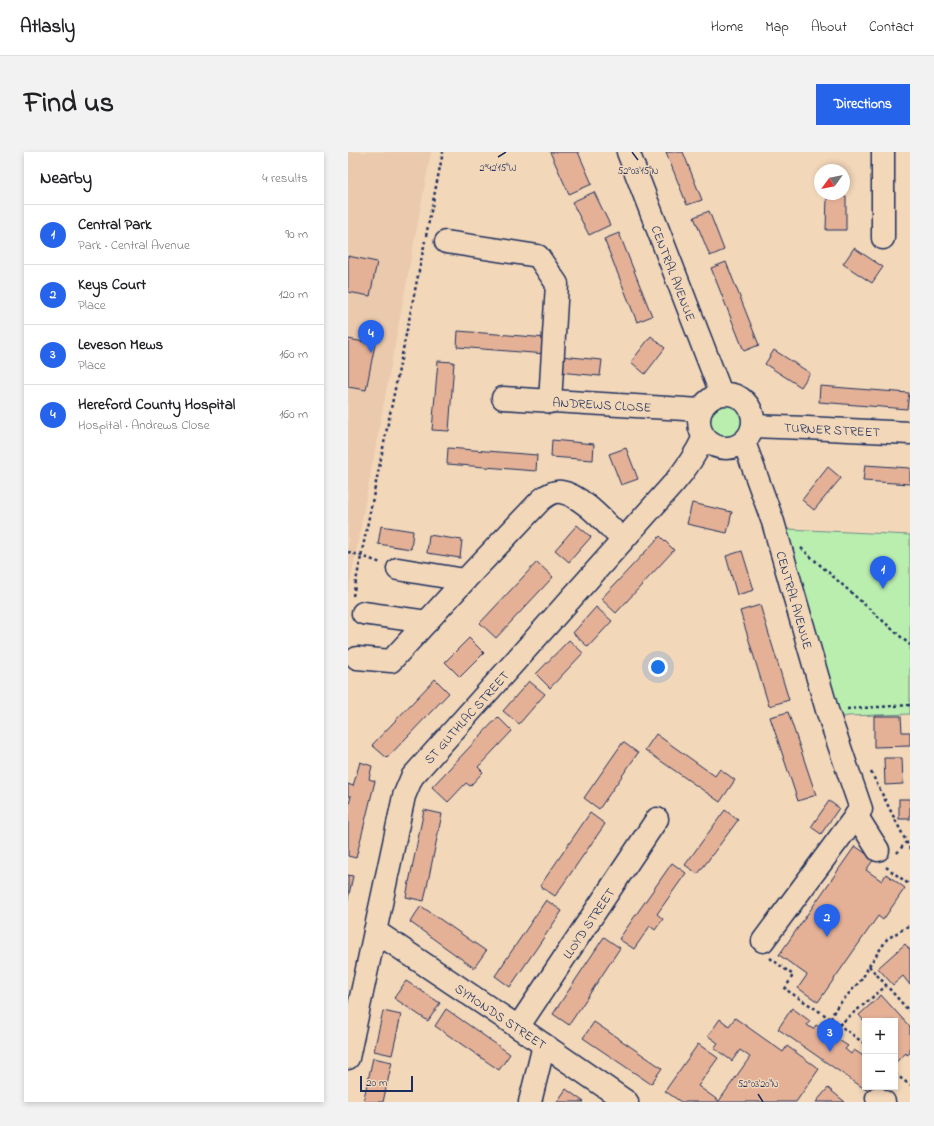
<!DOCTYPE html>
<html lang="en">
<head>
<meta charset="utf-8">
<style>
	:root { --surface:#fff; --page:#f2f2f2; --text:#202124; --muted:#757577; --line:#e0e0e0; --accent:#2563eb }
	body { margin:0; font-family:"Indie Flower",sans-serif; background:var(--page); color:var(--text) }
	.controls { position:absolute; right:12px; bottom:12px; display:grid; overflow:hidden; border-radius:0px; box-shadow:0 2px 6px #0003 }
	.controls button { width:36px; height:36px; display:grid; place-items:center; padding:0; border:0; border-bottom:1px solid var(--line); background:var(--surface); color:var(--text); font:20px sans-serif }
	.compass { position:absolute; left:466px; top:12px; width:36px; height:36px; border-radius:50%; background:var(--surface); box-shadow:0 2px 6px #0003; rotate:237deg }
	.scale { position:absolute; left:12px; bottom:10px; width:53px; box-sizing:border-box; padding-left:4px; border:2px solid #1b2f5e; border-top:0; font-size:11px; line-height:14px; white-space:nowrap; color:#1b2f5e; -webkit-text-stroke:3px #f3d7b9; paint-order:stroke }
	.you { position:absolute; left:310px; top:515px; width:14px; height:14px; margin:-10px; border:3px solid #fff; border-radius:50%; background:#1a73e8; box-shadow:0 0 0 6px #1a73e833 }
	.badge { display:grid; place-items:center; width:26px; height:26px; border-radius:50%; background:var(--accent); color:#fff; font-size:13px; font-weight:700 }
	.pin { position:absolute; translate:-50% -33px; filter:drop-shadow(0 1px 2px #0008) }
	.pin::after { content:''; position:absolute; top:21px; width:14px; height:12px; background:inherit; clip-path:polygon(0 0,100% 0,50% 100%) }
	.list { margin:0; padding:0; list-style:none }
	h2 { display:flex; justify-content:space-between; align-items:center; height:52px; margin:0; padding:0 16px; font-size:17px }
	h2 small { font-size:13px; font-weight:400; color:var(--muted) }
	.list li { display:grid; grid-template-columns:26px 1fr auto; gap:12px; align-items:center; box-sizing:border-box; height:60px; padding:0 16px; border-top:1px solid var(--line) }
	.list b { display:block; font-size:15px; white-space:nowrap }
	.list p { margin:0; font-size:13px; white-space:nowrap; color:var(--muted) }
	.list em { font-size:13px; font-style:normal; color:var(--muted) }
	.map { position:relative; flex:none; width:562px; height:950px; overflow:hidden; border-radius:0px }
	header { display:flex; align-items:center; gap:24px; box-sizing:border-box; height:56px; padding:0 20px; background:var(--surface); border-bottom:1px solid var(--line) }
	header strong { font-size:19px }
	nav { display:flex; gap:22px; margin-inline-start:auto; font-size:14px }
	.intro { display:flex; align-items:center; justify-content:space-between; box-sizing:border-box; height:96px; padding:0 24px }
	h1 { margin:0; font-size:28px }
	.button { padding:10px 18px; border-radius:0px; background:var(--accent); color:#fff; font-size:14px; font-weight:700 }
	main { display:flex; gap:24px; padding:0 24px }
	aside { flex:1; background:var(--surface); border-radius:0px; box-shadow:0 2px 6px #0003 }
	.map>svg:first-child { display:block }
	.built { fill:#eac9ad }
	.green { fill:#baeeaf; stroke:#6a8e86 }
	.building { fill:#e4b197; stroke:#1b2f5e }
	.lines { fill:none; stroke-linecap:round; stroke-linejoin:round }
	.minor-casing { stroke:#1b2f5e; stroke-width:25 }
	.path { stroke:#1b2f5e; stroke-width:2.5; stroke-dasharray:3 3; stroke-linecap:butt }
	.minor { stroke:#f3d7b9; stroke-width:22 }
	.ticks { fill:none; stroke:#1b2f5e; stroke-width:1.5 }
	.labels { text-anchor:middle; stroke-width:3; stroke-linejoin:round; paint-order:stroke }
	.street-label { font-size:13px; fill:#1b2f5e; stroke:#f3d7b9 }
	.ticks-label { font-size:10px; text-anchor:middle; fill:#1b2f5e; stroke:#f3d7b9; stroke-width:3; stroke-linejoin:round; paint-order:stroke }
</style>
</head>
<body>
<header>
<strong>Atlasly</strong>
<nav><a>Home</a><a>Map</a><a>About</a><a>Contact</a></nav>
</header>
<div class="intro"><h1>Find us</h1><a class="button">Directions</a></div>
<main>
<aside>
<h2>Nearby<small>4 results</small></h2>
<ul class="list">
<li><span class="badge">1</span><div><b>Central Park</b><p>Park · Central Avenue</p></div><em>90 m</em></li>
<li><span class="badge">2</span><div><b>Keys Court</b><p>Place</p></div><em>120 m</em></li>
<li><span class="badge">3</span><div><b>Leveson Mews</b><p>Place</p></div><em>160 m</em></li>
<li><span class="badge">4</span><div><b>Hereford County Hospital</b><p>Hospital · Andrews Close</p></div><em>160 m</em></li>
</ul>
</aside>
<div class="map">
<svg width="562" height="950" viewBox="0 0 562 950">
	<rect width="100%" height="100%" fill="#f3d7b9"/>
	<filter id="ink" filterUnits="userSpaceOnUse"><feTurbulence type="fractalNoise" baseFrequency=".025" numOctaves="2"/><feDisplacementMap in="SourceGraphic" scale="8" xChannelSelector="R" yChannelSelector="G"/><feConvolveMatrix kernelMatrix="1 2 1 2 8 2 1 2 1" color-interpolation-filters="sRGB"/></filter>
	<g filter="url(#ink)">
		<!-- built -->
		<polygon class="built" points="0,0 83,0 0,442"/>
		<!-- green -->
		<g class="green">
			<path d="M382,241C395,245 401,252 406,265L388,294C365,299 343,282 354,258C356,253 358,249 363,246C368,243 376,242 382,241Z"/>
			<polygon points="439,377 562,383 562,562 500,564 490,566 443,401"/>
		</g>
		<!-- building -->
		<g class="building">
			<polygon points="202,0 230,0 244,32 221,42"/>
			<polygon points="318,0 335,0 354,48 339,53"/>
			<polygon points="246,40 262,73 241,83 224,50"/>
			<polygon points="479,44 498,44 498,78 478,78"/>
			<polygon points="361,59 376,98 362,104 346,65"/>
			<polygon points="271,81 304,164 289,170 256,87"/>
			<polygon points="506,96 535,115 524,131 495,112"/>
			<polygon points="0,104 29,110 22,144 0,140"/>
			<polygon points="378,110 411,193 396,199 363,116"/>
			<polygon points="110,179 199,186 198,202 109,195"/>
			<polygon points="303,184 317,196 297,222 283,210"/>
			<polygon points="0,187 27,192 18,238 0,235"/>
			<polygon points="426,198 462,221 453,235 417,212"/>
			<polygon points="212,204 254,208 252,224 211,220"/>
			<polygon points="90,209 106,210 101,279 84,278"/>
			<polygon points="472,234 561,241 559,257 471,250"/>
			<polygon points="204,288 246,292 245,308 203,305"/>
			<polygon points="100,296 189,303 188,319 99,312"/>
			<polygon points="278,296 290,327 273,333 261,302"/>
			<polygon points="517,313 562,316 562,332 515,329"/>
			<polygon points="480,315 493,326 466,358 454,348"/>
			<polygon points="344,351 384,360 379,381 339,372"/>
			<polygon points="229,373 243,385 221,410 207,398"/>
			<polygon points="33,374 65,379 63,397 30,392"/>
			<polygon points="81,383 114,388 112,406 79,401"/>
			<polygon points="312,384 326,398 268,461 253,447"/>
			<polygon points="394,399 406,438 389,443 378,404"/>
			<polygon points="189,410 205,425 148,486 132,471"/>
			<polygon points="412,453 441,548 421,554 392,459"/>
			<polygon points="248,455 264,469 240,495 225,481"/>
			<polygon points="121,486 136,501 112,525 97,510"/>
			<polygon points="221,488 235,501 202,536 188,522"/>
			<polygon points="87,527 101,541 39,606 24,593"/>
			<polygon points="181,529 197,542 171,572 155,559"/>
			<polygon points="440,560 468,643 450,649 422,565"/>
			<polygon points="526,564 553,564 554,580 562,580 562,594 526,595"/>
			<polygon points="150,565 164,579 130,615 135,620 122,634 118,631 100,650 84,635"/>
			<polygon points="308,582 367,624 372,617 387,628 372,650 297,598"/>
			<polygon points="275,590 290,601 251,657 236,646"/>
			<polygon points="536,606 554,606 555,632 537,633"/>
			<polygon points="12,610 24,614 21,627 27,629 8,706 0,704 0,656 3,644 0,644 0,632 5,634"/>
			<rect x="551" y="647" width="11" height="20"/>
			<polygon points="481,649 491,656 473,682 463,675"/>
			<polygon points="76,658 94,662 76,749 58,745"/>
			<polygon points="377,658 390,668 350,722 337,713"/>
			<polygon points="242,661 257,672 207,744 192,734"/>
			<polygon points="507,694 526,707 518,718 534,729 538,722 557,736 535,768 530,764 470,850 450,836 459,823 431,803"/>
			<polygon points="324,711 338,721 309,762 315,767 307,778 302,774 286,797 271,787"/>
			<polygon points="0,723 5,724 0,747"/>
			<polygon points="198,748 214,759 162,835 147,824"/>
			<polygon points="73,754 138,799 126,816 62,770"/>
			<polygon points="256,785 272,796 221,873 205,862"/>
			<polygon points="557,792 562,798 562,833 555,824 545,833 530,816"/>
			<polygon points="58,829 92,851 80,869 46,846"/>
			<polygon points="533,843 562,875 562,901 559,903 558,901 548,910 547,908 547,869 517,870 511,863"/>
			<polygon points="444,856 462,869 459,873 465,877 468,873 500,894 497,897 503,902 506,898 517,905 517,935 529,935 524,942 430,877"/>
			<polygon points="98,857 162,902 151,918 87,874"/>
			<polygon points="35,859 53,863 44,903 26,899"/>
			<polygon points="387,866 435,900 439,894 471,917 448,950 333,950 317,939 350,892 370,906 350,934 371,949 402,905 392,898 384,909 366,896 370,891 360,884 372,867 381,874"/>
			<polygon points="246,870 314,916 303,932 235,886"/>
			<polygon points="25,906 44,910 35,950 15,950"/>
			<polygon points="480,936 497,950 468,950"/>
			<polygon points="218,937 236,950 209,950"/>
		</g>
		<g class="lines">
			<defs>
				<g id="minor">
					<polyline points="280,0 373,241"/>
					<polyline points="535,86 535,0"/>
					<polyline points="98,90 190,104 209,132 202,250"/>
					<circle cx="378" cy="269" r="27"/>
					<polyline points="155,246 353,258"/>
					<polyline points="405,274 459,276 562,281"/>
					<polyline points="396,290 425,370 479,558 513,657 415,789"/>
					<path d="M50,417L117,428L193,348C199,343 205,339 213,340C234,343 260,374 275,388"/>
					<polyline points="15,461 79,470"/>
					<polyline points="9,506 43,509 117,428"/>
					<polyline points="508,663 530,698"/>
					<polyline points="27,779 170,875 279,950"/>
					<polyline points="170,875 309,667"/>
					<path d="M0,906L56,644L64,625L326,331C338,317 348,302 356,285"/>
					<polyline points="529,946 536,950"/>
					<polyline points="182,950 196,893"/>
				</g>
			</defs>
			<!-- minor casing -->
			<use href="#minor" class="minor-casing"/>
			<!-- path -->
			<g class="path">
				<polyline points="78,84 95,0"/>
				<polyline points="453,396 562,493"/>
				<polyline points="0,400 14,404 33,411"/>
				<polyline points="5,444 77,89"/>
				<polyline points="499,557 562,553"/>
				<polyline points="523,620 562,697"/>
				<polyline points="549,701 558,690"/>
				<polyline points="538,715 562,733"/>
				<polyline points="422,806 445,823 437,837 483,867 517,892"/>
				<polyline points="521,814 562,860"/>
				<polyline points="483,867 487,857 514,827 521,814 539,787 562,773"/>
				<polyline points="491,873 538,834"/>
				<polyline points="547,922 562,933"/>
			</g>
			<!-- minor -->
			<use href="#minor" class="minor"/>
		</g>
	</g>
	<!-- ticks -->
	<path class="ticks" d="M284,0L290,8M150,5L158,0M410,942L415,950"/>
	<g class="labels">
		<!-- street labels -->
		<g class="street-label">
			<text transform="translate(326 121) rotate(69)" y="5">CENTRAL AVENUE</text>
			<text transform="translate(254 252) rotate(3)" y="5">ANDREWS CLOSE</text>
			<text transform="translate(484 277) rotate(3)" y="5">TURNER STREET</text>
			<text transform="translate(447 448) rotate(74)" y="5">CENTRAL AVENUE</text>
			<text transform="translate(118 565) rotate(-48)" y="5">ST GUTHLAC STREET</text>
			<text transform="translate(240 771) rotate(-56)" y="5">LLOYD STREET</text>
			<text transform="translate(153 864) rotate(34)" y="5">SYMONDS STREET</text>
		</g>
	</g>
	<g class="ticks-label">
		<text x="150" y="19">2°42'15"W</text>
		<text x="290" y="22">52°03'15"N</text>
		<text x="410" y="935">52°03'20"N</text>
	</g>
</svg>
<div class="controls">
<button>+</button>
<button>−</button>
</div>
<svg class="compass" viewBox="-18 -18 36 36"><path d="M0-13l5 13h-10z" fill="#e53935"/><path d="M0 13l5-13h-10z" fill="#757577"/></svg>
<div class="scale">20 m</div>
<div class="you"></div>
<div class="pin badge" style="left:535px;top:437px">1</div>
<div class="pin badge" style="left:479px;top:785px">2</div>
<div class="pin badge" style="left:482px;top:900px">3</div>
<div class="pin badge" style="left:23px;top:201px">4</div>
</div>
</main>
</body>
</html>
